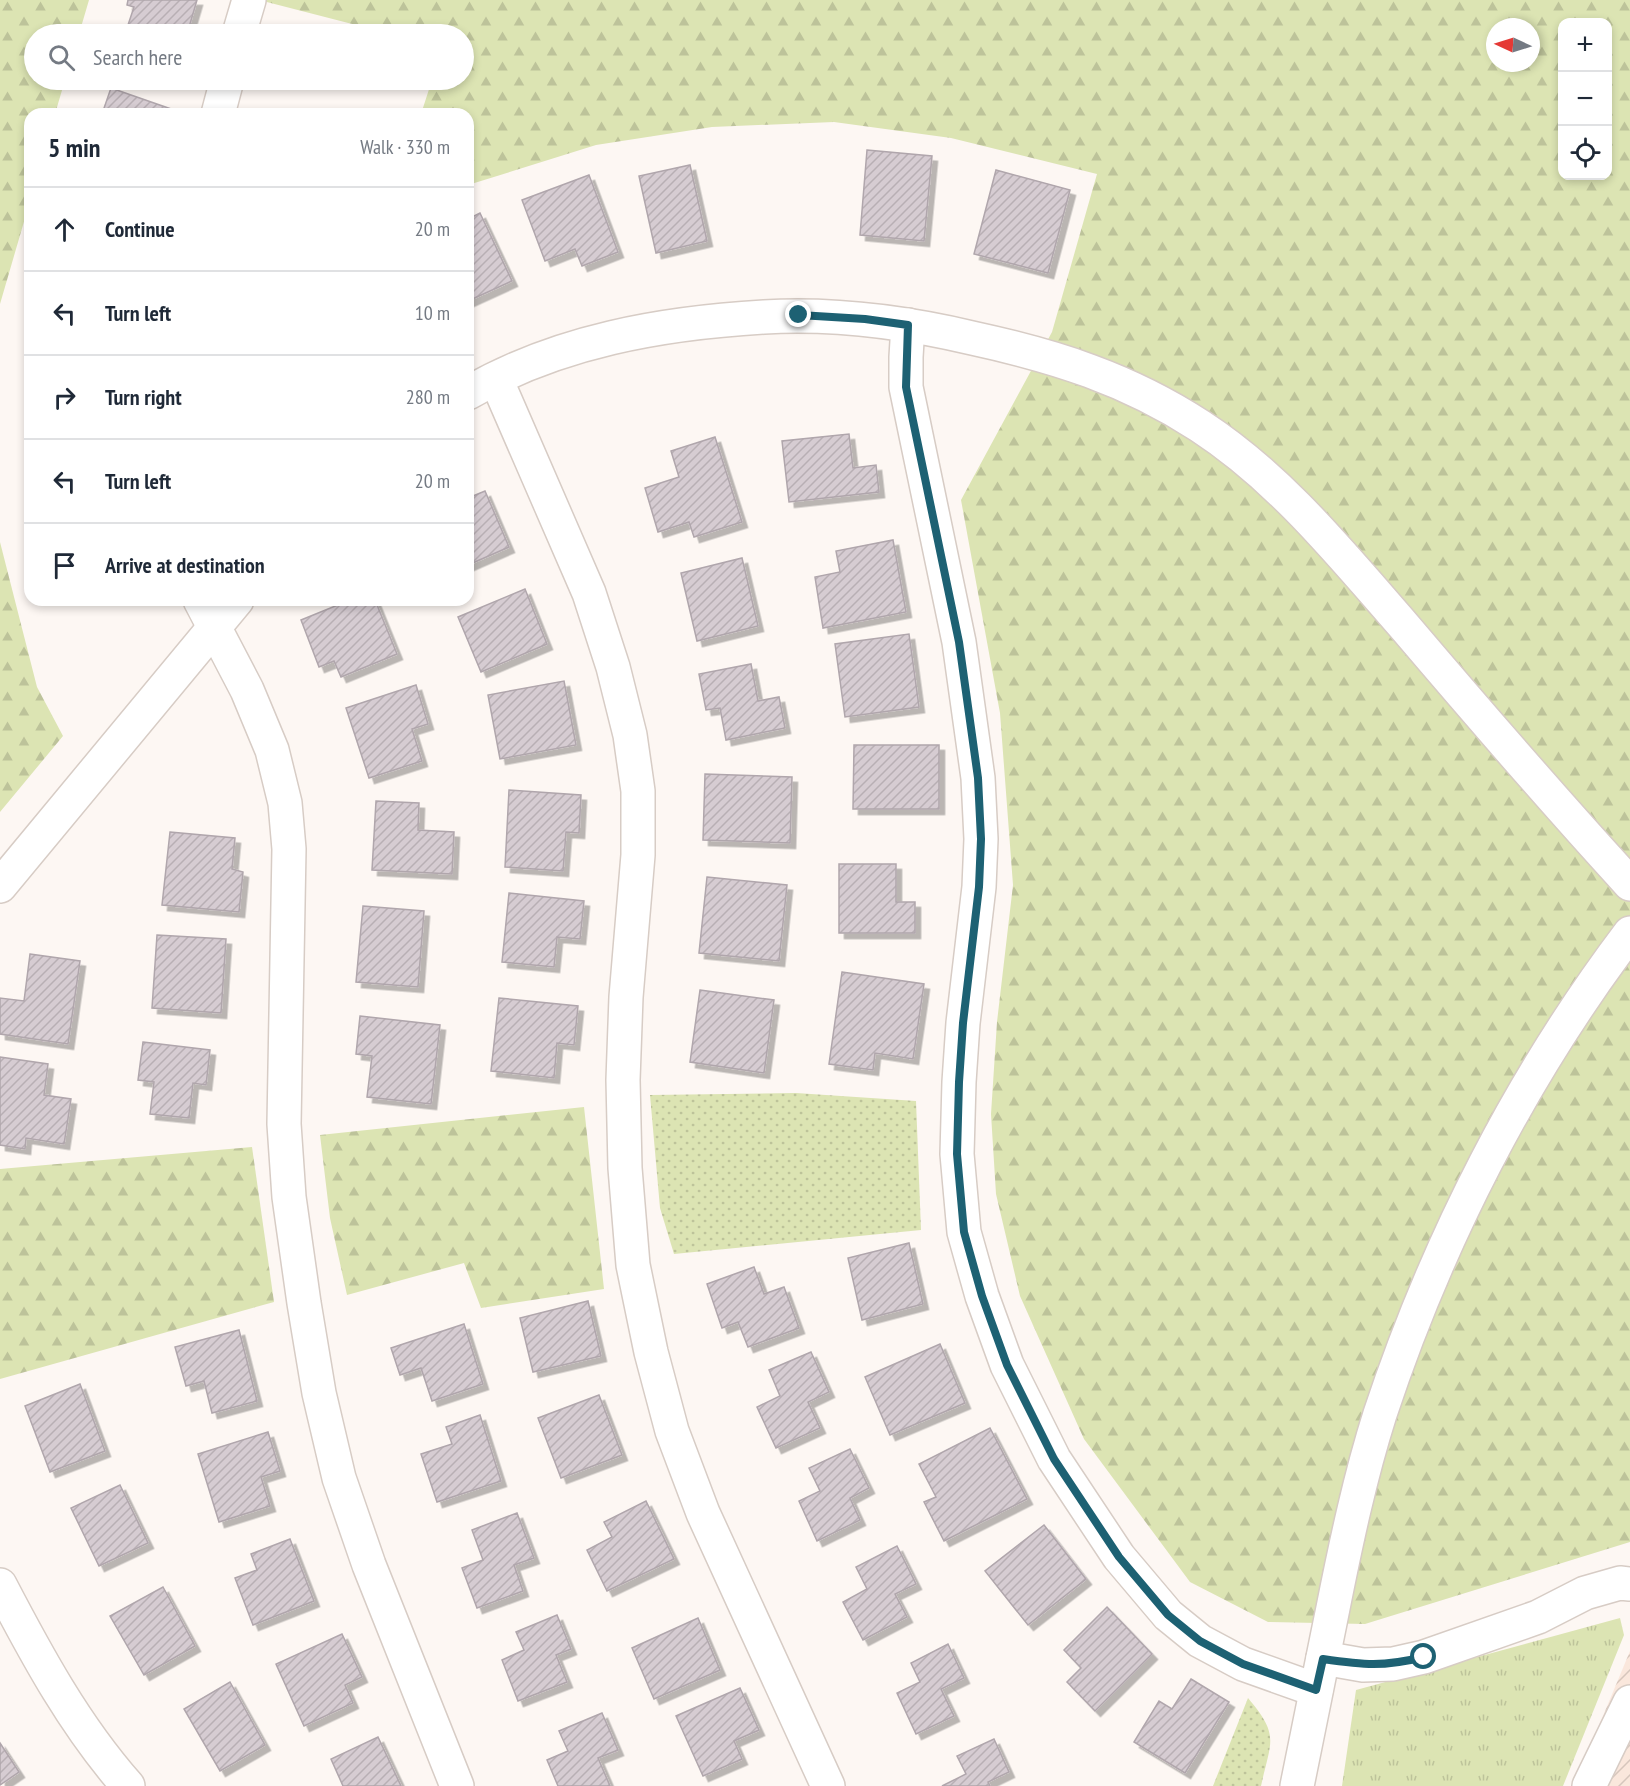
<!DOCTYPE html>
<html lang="en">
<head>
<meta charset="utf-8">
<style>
	:root { --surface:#fff; --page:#f6f6f7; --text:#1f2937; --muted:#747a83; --line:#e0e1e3 }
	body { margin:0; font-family:"PT Sans Narrow",sans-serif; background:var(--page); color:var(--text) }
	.controls { position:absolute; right:18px; top:18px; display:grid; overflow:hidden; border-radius:12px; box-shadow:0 3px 9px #0003 }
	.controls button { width:54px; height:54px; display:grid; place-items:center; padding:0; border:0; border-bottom:2px solid var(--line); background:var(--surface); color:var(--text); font:30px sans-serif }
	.compass { position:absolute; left:1486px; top:18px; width:54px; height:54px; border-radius:50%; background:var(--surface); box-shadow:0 3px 9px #0003; rotate:274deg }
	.stop { position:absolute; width:18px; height:18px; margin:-14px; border:4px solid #1d6173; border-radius:50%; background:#fff }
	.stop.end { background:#1d6173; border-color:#fff; box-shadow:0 2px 6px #0008 }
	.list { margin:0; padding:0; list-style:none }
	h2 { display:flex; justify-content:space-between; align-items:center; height:78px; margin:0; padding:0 24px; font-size:26px }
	h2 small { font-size:20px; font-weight:400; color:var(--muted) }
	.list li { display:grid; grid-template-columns:39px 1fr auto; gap:18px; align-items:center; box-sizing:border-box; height:84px; padding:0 24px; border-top:2px solid var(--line) }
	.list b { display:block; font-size:22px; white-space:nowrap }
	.list em { font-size:20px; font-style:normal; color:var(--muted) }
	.icon { flex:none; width:33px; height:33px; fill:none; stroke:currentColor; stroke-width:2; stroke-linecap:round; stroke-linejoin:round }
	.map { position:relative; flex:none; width:1630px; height:1786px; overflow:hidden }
	.search { position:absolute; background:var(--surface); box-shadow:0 3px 9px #0003; left:24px; top:24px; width:450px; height:66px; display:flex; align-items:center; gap:15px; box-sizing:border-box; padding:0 21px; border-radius:33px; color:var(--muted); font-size:22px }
	.panel { position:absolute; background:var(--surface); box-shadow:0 3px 9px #0003; left:24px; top:108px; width:450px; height:498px; border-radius:18px }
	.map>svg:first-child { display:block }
	.industrial { fill:url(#industrial-furrows) }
	.grass { fill:url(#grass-tufts) }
	.forest { fill:url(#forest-firs); fill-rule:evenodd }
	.park { fill:url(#park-dots) }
	.building { fill:url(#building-hatch); stroke:#b0a6ac; stroke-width:1.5; filter:url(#shadow) }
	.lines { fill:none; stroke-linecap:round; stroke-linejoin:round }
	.minor-casing { stroke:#d7ccc5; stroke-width:36 }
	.minor { stroke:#fff; stroke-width:33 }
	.route { stroke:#1d6173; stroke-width:8 }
</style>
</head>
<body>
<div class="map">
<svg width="1630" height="1786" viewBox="0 0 1630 1786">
	<defs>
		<pattern id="industrial-furrows" width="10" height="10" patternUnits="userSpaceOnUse" patternTransform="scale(1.5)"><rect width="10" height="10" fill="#fae7dc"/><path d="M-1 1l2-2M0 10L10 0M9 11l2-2" fill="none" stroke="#d6c6bc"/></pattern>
		<pattern id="grass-tufts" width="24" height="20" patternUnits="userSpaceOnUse" patternTransform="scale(1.5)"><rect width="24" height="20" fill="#dce4b3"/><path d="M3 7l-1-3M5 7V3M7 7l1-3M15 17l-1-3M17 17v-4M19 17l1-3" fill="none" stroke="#bdc39a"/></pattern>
		<pattern id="forest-firs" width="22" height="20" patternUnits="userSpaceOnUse" patternTransform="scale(1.5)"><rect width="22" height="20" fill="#dce4b3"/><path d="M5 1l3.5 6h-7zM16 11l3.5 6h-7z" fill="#bdc39a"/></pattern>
		<pattern id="park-dots" width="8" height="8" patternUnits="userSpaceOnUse" patternTransform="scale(1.5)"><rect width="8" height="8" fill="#dce4b3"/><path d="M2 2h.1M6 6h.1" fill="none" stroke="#bdc39a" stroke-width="1.8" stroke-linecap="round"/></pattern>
		<pattern id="building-hatch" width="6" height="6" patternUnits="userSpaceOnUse" patternTransform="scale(1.5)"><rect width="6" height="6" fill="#d6ccd2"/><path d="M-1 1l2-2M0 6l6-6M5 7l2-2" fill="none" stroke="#b8afb4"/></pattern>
		<filter id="shadow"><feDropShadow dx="5.5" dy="5.5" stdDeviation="0" flood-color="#0004"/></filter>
	</defs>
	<rect width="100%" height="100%" fill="#fdf7f3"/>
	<!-- industrial -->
	<polygon class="industrial" points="1630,1651 1630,1786 1574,1786"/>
	<!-- grass -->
	<polygon class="grass" points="1620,1618 1624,1635 1563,1786 1342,1786 1356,1690"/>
	<!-- forest -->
	<g class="forest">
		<polygon points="0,0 89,0 79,34 34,34 34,80 65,80 55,114 30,114 30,201 0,304"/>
		<path d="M259,0H1630V1542L1365,1624L1268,1622L1190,1582L1084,1439L1020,1296L996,1194L991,1114L997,1022L1013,885L1000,713L961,500L1052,332L1097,174L951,138L834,122L712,127L596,145L468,185V114H421L432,80H464V34H391ZM1562,22H1608V176H1562ZM1495,27H1531V63H1495Z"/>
		<polygon points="0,542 37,687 63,736 0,812"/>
		<polygon points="584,1107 604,1289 481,1308 464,1263 347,1295 330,1218 320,1135"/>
		<polygon points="252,1147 274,1302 0,1379 0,1169"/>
	</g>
	<!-- park -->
	<g class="park">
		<polygon points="796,1093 916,1101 921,1230 674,1254 660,1208 650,1095"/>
		<path d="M1248,1698C1280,1736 1271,1740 1261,1786H1213Z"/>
	</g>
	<!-- building -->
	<g class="building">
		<polygon points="128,0 197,0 187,34 125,34 134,7 127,5"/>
		<polygon points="111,88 174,110 172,114 102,114"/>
		<polygon points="867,150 932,156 924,241 860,235"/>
		<polygon points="690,165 707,241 656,253 639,176"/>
		<polygon points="996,170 1070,190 1048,273 974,254"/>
		<polygon points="589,175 618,252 582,266 575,249 545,261 522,200"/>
		<polygon points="480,213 512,281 468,301 468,219"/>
		<polygon points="849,434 853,468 876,465 879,492 789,502 782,441"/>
		<polygon points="715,437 742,522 694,537 689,522 658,532 645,488 679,477 671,451"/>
		<polygon points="485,491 509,547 468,565 468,498"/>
		<polygon points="893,540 906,612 823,628 815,577 840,572 836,551"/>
		<polygon points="742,558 758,626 697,641 681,573"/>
		<polygon points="525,589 547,644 481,672 458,617"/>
		<polygon points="350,600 375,600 397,654 341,677 334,661 319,667 301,620"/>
		<polygon points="909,634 919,707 845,717 835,644"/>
		<polygon points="751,664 758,701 779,697 785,728 726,740 720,708 706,710 699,674"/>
		<polygon points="564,681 576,745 500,759 488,695"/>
		<polygon points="416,685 428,724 412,729 422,761 369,778 346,708"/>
		<polygon points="854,745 939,745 939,809 853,809"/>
		<polygon points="705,774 792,777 790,843 703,840"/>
		<polygon points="509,790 581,795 579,833 566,832 563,871 505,867"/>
		<polygon points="376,801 419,803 418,830 454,832 452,874 372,870"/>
		<polygon points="170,832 235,838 232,869 243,872 239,912 162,905"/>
		<polygon points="839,864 896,864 896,902 915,902 915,933 839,933"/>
		<polygon points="707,877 787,885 779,961 699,953"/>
		<polygon points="509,893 584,901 580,939 557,937 554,967 502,962"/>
		<polygon points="363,906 424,911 418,987 356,982"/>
		<polygon points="157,935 226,939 221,1013 152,1008"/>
		<polygon points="30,954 80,961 68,1044 0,1034 0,998 24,1001"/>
		<polygon points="842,972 924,984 913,1059 875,1053 873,1070 829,1064"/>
		<polygon points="700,990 774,1000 764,1073 690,1062"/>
		<polygon points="499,998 578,1006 574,1045 557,1043 554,1078 491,1071"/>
		<polygon points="360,1016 440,1025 431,1104 367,1097 372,1056 356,1054"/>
		<polygon points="143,1042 210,1050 206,1085 193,1083 189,1118 150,1114 154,1082 138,1080"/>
		<polygon points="0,1057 48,1064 44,1095 71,1099 64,1144 26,1138 25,1149 0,1145"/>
		<polygon points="909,1243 923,1304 862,1320 848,1258"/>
		<polygon points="754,1267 764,1294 784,1287 799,1328 748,1347 738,1322 722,1328 707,1284"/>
		<polygon points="588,1301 601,1356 533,1372 520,1318"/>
		<polygon points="464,1324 483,1384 432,1401 421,1368 400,1375 391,1348"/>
		<polygon points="239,1330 257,1401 212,1413 204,1381 186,1386 175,1347"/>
		<polygon points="940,1344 965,1403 890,1435 865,1377"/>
		<polygon points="811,1352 829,1392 808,1402 820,1428 776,1448 757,1407 780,1396 769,1370"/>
		<polygon points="80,1384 105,1451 50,1472 25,1406"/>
		<polygon points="599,1395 622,1455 561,1478 538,1418"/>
		<polygon points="480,1415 501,1481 437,1502 421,1454 452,1444 446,1427"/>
		<polygon points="990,1428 1027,1499 944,1541 924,1502 936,1497 919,1464"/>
		<polygon points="268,1432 280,1471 261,1477 270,1506 219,1522 198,1454"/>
		<polygon points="850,1449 869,1488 850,1498 860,1520 817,1541 799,1501 820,1491 809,1468"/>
		<polygon points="120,1485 148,1543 99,1566 71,1508"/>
		<polygon points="646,1501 674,1559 607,1591 587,1550 612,1537 604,1522"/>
		<polygon points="517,1513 534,1558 514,1565 523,1591 477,1608 462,1568 483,1560 472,1530"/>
		<polygon points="1044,1525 1086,1579 1028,1625 985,1571"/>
		<polygon points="290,1539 314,1601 253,1625 235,1578 257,1570 251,1554"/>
		<polygon points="897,1546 916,1584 895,1594 907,1617 863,1640 843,1602 867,1589 856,1567"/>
		<polygon points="163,1587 195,1646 144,1675 110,1616"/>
		<polygon points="1107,1607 1152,1654 1095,1711 1067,1682 1081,1668 1064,1650"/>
		<polygon points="557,1615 571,1649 556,1655 567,1682 518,1701 502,1660 524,1650 516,1632"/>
		<polygon points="698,1618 720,1670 654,1699 632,1648"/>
		<polygon points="342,1634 362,1677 345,1685 353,1703 304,1726 276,1664"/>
		<polygon points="948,1644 964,1678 941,1689 954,1716 916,1734 897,1693 920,1682 911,1663"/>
		<polygon points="1191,1679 1229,1702 1185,1773 1134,1742 1159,1701 1172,1709"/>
		<polygon points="230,1682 265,1745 220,1771 184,1709"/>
		<polygon points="740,1688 759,1730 734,1741 742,1759 703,1776 676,1716"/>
		<polygon points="602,1713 618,1750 598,1758 610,1786 558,1786 547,1760 568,1751 559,1731"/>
		<polygon points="378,1737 401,1786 343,1786 331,1759"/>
		<polygon points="994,1739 1009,1772 988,1782 990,1786 942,1786 966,1774 957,1756"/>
		<polygon points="0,1743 19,1772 0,1785"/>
	</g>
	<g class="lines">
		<defs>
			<g id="minor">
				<polyline points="239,34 249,0"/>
				<polyline points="218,114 227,80"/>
				<polyline points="908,325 906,357 906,387 959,642 978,778 981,839 979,887 963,1023 959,1082 957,1154 964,1232 982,1296 1007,1365 1054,1459 1119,1557 1168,1615 1200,1641 1243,1664 1316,1690"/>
				<polyline points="496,379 589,593 613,667 630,735 638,791 638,855 626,997 623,1080 625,1168 633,1265 651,1352 672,1431 703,1513 828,1786"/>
				<path d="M468,393C558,341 662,323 764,317C834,313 904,322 972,338C1055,356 1128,379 1200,426C1280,478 1341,554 1404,626C1478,713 1553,800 1630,884"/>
				<polyline points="200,600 247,690 272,750 285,803 289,849 284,1124 289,1197 304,1303 319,1393 339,1478 369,1565 457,1786"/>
				<polyline points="0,886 237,600"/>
				<path d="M0,1585C37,1656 75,1726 128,1786"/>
				<polyline points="1323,1658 1363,1665 1393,1664 1424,1657 1538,1617 1585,1593 1620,1583 1630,1584"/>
				<path d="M1297,1786C1309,1727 1321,1668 1333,1608C1346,1543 1360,1477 1380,1414C1437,1242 1521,1077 1630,933"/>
				<polyline points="1589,1786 1630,1702"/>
			</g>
		</defs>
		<!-- minor casing -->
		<use href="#minor" class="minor-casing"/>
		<!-- minor -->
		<use href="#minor" class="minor"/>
	</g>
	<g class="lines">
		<!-- route -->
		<path class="route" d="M799,315L865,319L908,325L906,387L959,642L978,778L981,839L979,887L963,1023L959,1082L957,1154L964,1232L982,1296L1007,1365L1054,1459L1119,1557L1168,1615L1200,1641L1243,1664L1316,1690L1323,1659C1364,1665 1383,1667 1424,1657"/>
	</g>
</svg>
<div class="controls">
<button>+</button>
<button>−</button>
<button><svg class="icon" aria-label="locate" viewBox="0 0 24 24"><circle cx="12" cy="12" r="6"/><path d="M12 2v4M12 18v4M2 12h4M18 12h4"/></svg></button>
</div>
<svg class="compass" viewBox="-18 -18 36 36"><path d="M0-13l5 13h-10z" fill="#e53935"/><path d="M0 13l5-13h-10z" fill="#747a83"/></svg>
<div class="stop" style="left:1424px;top:1657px"></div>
<div class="stop end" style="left:799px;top:315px"></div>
<div class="search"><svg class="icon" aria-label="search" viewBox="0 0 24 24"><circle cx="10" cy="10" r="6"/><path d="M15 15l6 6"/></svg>Search here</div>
<section class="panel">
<h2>5 min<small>Walk · 330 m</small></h2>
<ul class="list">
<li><svg class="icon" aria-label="ahead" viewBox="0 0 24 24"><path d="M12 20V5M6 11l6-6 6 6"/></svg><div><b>Continue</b></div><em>20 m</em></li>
<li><svg class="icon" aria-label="left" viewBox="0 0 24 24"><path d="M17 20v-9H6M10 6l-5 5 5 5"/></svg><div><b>Turn left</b></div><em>10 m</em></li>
<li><svg class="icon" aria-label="right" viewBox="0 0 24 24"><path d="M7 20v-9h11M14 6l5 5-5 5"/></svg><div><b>Turn right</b></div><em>280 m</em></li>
<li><svg class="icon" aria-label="left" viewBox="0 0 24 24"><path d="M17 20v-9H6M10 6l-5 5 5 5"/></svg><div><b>Turn left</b></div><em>20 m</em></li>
<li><svg class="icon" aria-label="arrive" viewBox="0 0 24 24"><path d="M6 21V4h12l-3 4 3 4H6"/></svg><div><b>Arrive at destination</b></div></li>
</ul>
</section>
</div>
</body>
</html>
